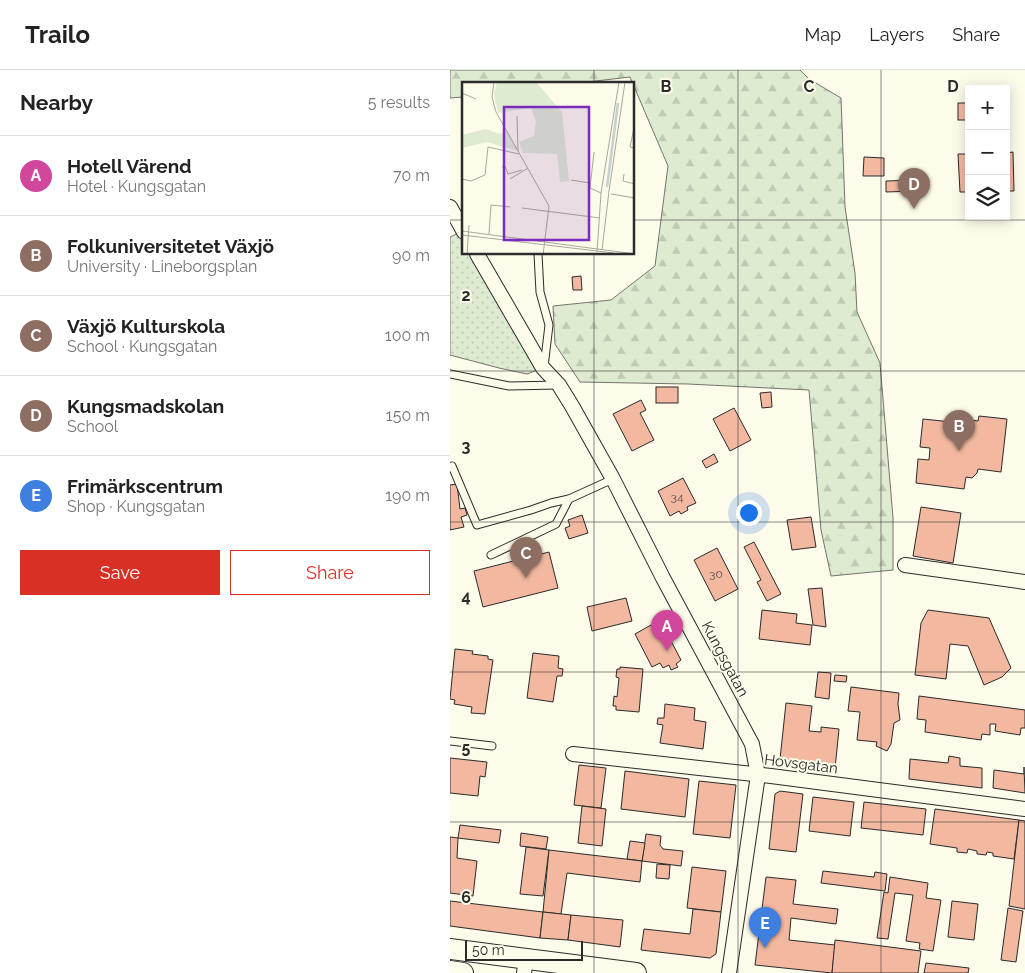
<!DOCTYPE html>
<html lang="en">
<head>
<meta charset="utf-8">
<style>
	:root { --surface:#fff; --page:#f2f2f2; --text:#222; --muted:#767676; --line:#e0e0e0; --accent:#d93025 }
	body { margin:0; font-family:Raleway,sans-serif; background:var(--page); color:var(--text) }
	.controls { position:absolute; right:15px; top:15px; display:grid; overflow:hidden; border-radius:0px; box-shadow:0 2px 12px #0003 }
	.controls button { width:45px; height:45px; display:grid; place-items:center; padding:0; border:0; border-bottom:1px solid var(--line); background:var(--surface); color:var(--text); font:25px sans-serif }
	.scale { position:absolute; left:15px; bottom:12px; width:118px; box-sizing:border-box; padding-left:5px; border:2px solid #2b2b2b; border-top:0; font-size:14px; line-height:18px; white-space:nowrap; color:#2b2b2b; -webkit-text-stroke:4px #fdfbea; paint-order:stroke }
	.you { position:absolute; left:298px; top:442px; width:18px; height:18px; margin:-12px; border:4px solid #fff; border-radius:50%; background:#1a73e8; box-shadow:0 0 0 8px #1a73e833 }
	.badge { display:grid; place-items:center; width:32px; height:32px; border-radius:50%; background:var(--accent); color:#fff; font-size:16px; font-weight:700 }
	.pin { position:absolute; translate:-50% -41px; filter:drop-shadow(0 1px 2px #0008) }
	.pin::after { content:''; position:absolute; top:26px; width:18px; height:15px; background:inherit; clip-path:polygon(0 0,100% 0,50% 100%) }
	.list { margin:0; padding:0; list-style:none }
	h2 { display:flex; justify-content:space-between; align-items:center; height:65px; margin:0; padding:0 20px; font-size:21px }
	h2 small { font-size:16px; font-weight:400; color:var(--muted) }
	.list li { display:grid; grid-template-columns:32px 1fr auto; gap:15px; align-items:center; box-sizing:border-box; height:80px; padding:0 20px; border-top:1px solid var(--line) }
	.list b { display:block; font-size:19px; white-space:nowrap }
	.list p { margin:0; font-size:16px; white-space:nowrap; color:var(--muted) }
	.list em { font-size:16px; font-style:normal; color:var(--muted) }
	.actions { display:flex; gap:10px; padding:15px 20px }
	.actions a { flex:1; padding:11px 0; border:1px solid var(--accent); border-radius:0px; text-align:center; font-size:18px; color:var(--accent) }
	.actions .main { background:var(--accent); color:#fff }
	.icon { flex:none; width:28px; height:28px; fill:none; stroke:currentColor; stroke-width:2; stroke-linecap:round; stroke-linejoin:round }
	.map { position:relative; flex:none; width:575px; height:903px; overflow:hidden }
	header { display:flex; align-items:center; gap:30px; box-sizing:border-box; height:70px; padding:0 25px; background:var(--surface); border-bottom:1px solid var(--line) }
	header strong { font-size:24px }
	nav { display:flex; gap:28px; margin-inline-start:auto; font-size:18px }
	main { display:flex }
	aside { flex:1; background:var(--surface) }
	.map>svg:first-child { display:block }
	.grass { fill:url(#grass-dots); stroke:#74746e }
	.forest { fill:url(#forest-firs); stroke:#74746e }
	.building { fill:#f2b8a0; stroke:#2b2b2b }
	.lines { fill:none; stroke-linecap:round; stroke-linejoin:round }
	.lane-casing { stroke:#2b2b2b; stroke-width:9 }
	.street-casing { stroke:#2b2b2b; stroke-width:16 }
	.secondary-casing { stroke:#2b2b2b; stroke-width:22 }
	.lane { stroke:#fdfbea; stroke-width:7 }
	.street { stroke:#fdfbea; stroke-width:14 }
	.secondary { stroke:#fdfbea; stroke-width:20 }
	.grid { fill:none; stroke:#2b2b2b; stroke-width:1; stroke-opacity:0.55 }
	.labels { text-anchor:middle; stroke-width:4; stroke-linejoin:round; paint-order:stroke }
	.number-label { font-size:12px; fill:#5d4e48 }
	.street-label { font-size:15px; fill:#2b2b2b; stroke:#fdfbea }
	.inset-river { fill:none; stroke:#c7d0d0; stroke-width:2.5 }
	.inset-road { fill:none; stroke:#a9a89e; stroke-width:1 }
	.view { fill:#7b2cbf; fill-opacity:0.15; stroke:#7b2cbf; stroke-width:2.5 }
	.inset-edge { fill:none; stroke:#2b2b2b; stroke-width:2.5 }
	.grid-label { font-size:16px; text-anchor:middle; font-weight:bold; fill:#2b2b2b; stroke:#fdfbea; stroke-width:4; stroke-linejoin:round; paint-order:stroke }
</style>
</head>
<body>
<header>
<strong>Trailo</strong>
<nav><a>Map</a><a>Layers</a><a>Share</a></nav>
</header>
<main>
<aside>
<h2>Nearby<small>5 results</small></h2>
<ul class="list">
<li><span class="badge" style="background:#d1479c">A</span><div><b>Hotell Värend</b><p>Hotel · Kungsgatan</p></div><em>70 m</em></li>
<li><span class="badge" style="background:#8d6e63">B</span><div><b>Folkuniversitetet Växjö</b><p>University · Lineborgsplan</p></div><em>90 m</em></li>
<li><span class="badge" style="background:#8d6e63">C</span><div><b>Växjö Kulturskola</b><p>School · Kungsgatan</p></div><em>100 m</em></li>
<li><span class="badge" style="background:#8d6e63">D</span><div><b>Kungsmadskolan</b><p>School</p></div><em>150 m</em></li>
<li><span class="badge" style="background:#3f7fe0">E</span><div><b>Frimärkscentrum</b><p>Shop · Kungsgatan</p></div><em>190 m</em></li>
</ul>
<div class="actions"><a class="main">Save</a><a>Share</a></div>
</aside>
<div class="map">
<svg width="575" height="903" viewBox="0 0 575 903">
	<defs>
		<pattern id="grass-dots" width="8" height="8" patternUnits="userSpaceOnUse" patternTransform="scale(1.25)"><rect width="8" height="8" fill="#deebd1"/><path d="M2 2h.1M6 6h.1" fill="none" stroke="#bfcab4" stroke-width="1.8" stroke-linecap="round"/></pattern>
		<pattern id="forest-firs" width="22" height="20" patternUnits="userSpaceOnUse" patternTransform="scale(1.25)"><rect width="22" height="20" fill="#deebd1"/><path d="M5 1l3.5 6h-7zM16 11l3.5 6h-7z" fill="#bfcab4"/></pattern>
	</defs>
	<rect width="100%" height="100%" fill="#fdfbea"/>
	<!-- grass -->
	<polygon class="grass" points="13,161 14,184 27,184 93,298 77,304 49,298 0,285 0,167"/>
	<!-- forest -->
	<polygon class="forest" points="0,0 350,0 359,9 391,28 395,137 405,203 407,242 430,293 443,448 443,500 381,506 371,460 359,320 238,314 130,312 105,274 103,236 161,230 205,196 218,96 180,7 120,14 14,14 14,27 0,28"/>
	<!-- building -->
	<g class="building">
		<rect x="508" y="33" width="11" height="17"/>
		<polygon points="563,82 564,121 556,121 556,83"/>
		<polygon points="508,84 519,84 519,122 510,122"/>
		<polygon points="414,87 434,88 434,106 413,106"/>
		<polygon points="465,110 465,121 436,122 436,111"/>
		<polygon points="131,206 132,220 123,220 122,207"/>
		<rect x="206" y="317" width="22" height="16"/>
		<polygon points="321,322 322,337 312,338 310,323"/>
		<polygon points="191,330 196,340 190,343 204,370 182,381 163,344"/>
		<polygon points="284,338 301,370 280,381 263,349"/>
		<polygon points="529,346 557,349 551,402 528,399 527,403 522,408 516,407 514,419 466,413 468,389 479,390 480,378 470,377 473,349 521,354 521,350 528,351"/>
		<polygon points="264,384 268,392 256,398 252,391"/>
		<polygon points="233,408 246,433 237,437 238,440 231,444 229,441 220,446 208,421"/>
		<polygon points="7,414 10,439 15,438 17,445 11,447 14,457 0,460 0,415"/>
		<polygon points="471,437 511,443 503,493 463,486"/>
		<polygon points="132,445 138,463 119,469 115,458 120,456 118,450"/>
		<polygon points="361,447 366,477 342,480 337,450"/>
		<polygon points="304,472 331,524 317,531 307,512 311,510 294,477"/>
		<polygon points="267,478 288,519 265,531 244,490"/>
		<polygon points="99,482 108,518 33,537 24,501"/>
		<polygon points="372,518 376,557 363,555 358,519"/>
		<polygon points="176,528 182,551 142,561 137,537"/>
		<polygon points="312,540 347,544 346,553 362,555 360,575 309,569"/>
		<polygon points="478,540 539,548 561,598 552,607 534,615 518,576 500,574 496,609 465,605 471,553"/>
		<polygon points="210,550 231,590 226,594 228,597 221,600 219,595 213,598 210,593 202,597 185,564"/>
		<polygon points="5,579 23,581 22,584 38,586 38,589 43,590 35,644 21,643 22,637 4,634 5,630 0,629"/>
		<polygon points="83,583 109,586 108,598 113,599 112,606 107,606 103,632 77,628"/>
		<polygon points="170,597 193,599 189,642 166,640 166,636 163,636 164,626 167,627 169,608 166,607 167,599 170,599"/>
		<polygon points="368,602 381,603 379,629 365,627"/>
		<polygon points="385,605 397,606 396,612 384,611"/>
		<polygon points="401,617 449,623 448,634 450,650 444,653 441,674 437,681 426,676 427,672 407,670 410,642 398,641"/>
		<polygon points="469,626 575,640 575,658 571,658 570,665 545,661 546,654 540,654 540,665 532,664 531,670 475,662 476,650 467,649"/>
		<polygon points="336,633 362,636 359,661 371,662 371,657 389,659 385,699 332,694 330,689"/>
		<polygon points="215,634 245,638 244,650 256,652 253,679 210,673 213,655 207,654 208,648 214,648"/>
		<polygon points="499,686 510,688 510,696 532,698 532,718 459,709 460,689 498,693"/>
		<polygon points="0,688 37,692 35,707 30,706 28,726 0,723"/>
		<polygon points="129,695 156,698 151,738 124,735"/>
		<polygon points="574,697 575,723 543,718 544,700 574,704"/>
		<polygon points="175,701 239,709 235,747 171,739"/>
		<polygon points="249,711 286,715 280,768 243,764"/>
		<polygon points="330,721 353,724 346,782 319,779 325,724"/>
		<polygon points="363,727 404,732 400,766 359,761"/>
		<polygon points="414,732 476,739 473,765 411,758"/>
		<polygon points="132,736 156,739 152,776 128,773"/>
		<polygon points="485,739 569,750 564,789 543,786 543,783 537,782 536,785 527,784 527,781 518,779 517,783 507,782 507,778 480,774"/>
		<polygon points="569,750 575,751 575,839 559,836"/>
		<polygon points="10,755 51,760 49,773 8,768"/>
		<polygon points="71,763 98,767 96,779 70,776"/>
		<polygon points="196,764 211,766 210,775 213,779 233,781 231,796 192,791"/>
		<polygon points="0,767 8,768 7,788 27,791 23,826 0,823"/>
		<polygon points="180,771 195,773 192,791 177,789"/>
		<polygon points="76,777 99,780 93,826 70,824"/>
		<polygon points="99,780 192,791 190,812 117,803 111,844 93,842"/>
		<polygon points="207,794 220,795 219,809 206,808"/>
		<polygon points="242,797 276,801 271,842 237,838"/>
		<polygon points="373,801 424,807 425,802 437,804 435,821 371,813"/>
		<polygon points="316,807 346,810 343,834 388,839 386,854 341,848 339,870 385,875 382,903 305,895"/>
		<polygon points="440,807 478,813 476,828 491,830 483,881 469,879 470,873 456,871 463,825 445,823 438,869 427,868 434,822 438,823"/>
		<polygon points="0,831 93,842 90,868 0,856"/>
		<polygon points="502,831 528,834 524,870 498,867"/>
		<polygon points="558,838 573,841 566,892 551,890"/>
		<polygon points="243,839 271,842 266,884 260,888 191,880 194,859 240,864"/>
		<polygon points="93,842 121,845 118,870 90,868"/>
		<polygon points="121,845 173,850 170,877 118,870"/>
		<polygon points="385,870 471,881 468,903 382,903"/>
		<polygon points="476,893 519,898 518,903 474,903"/>
	</g>
	<g class="lines">
		<defs>
			<g id="lane">
				<polyline points="88,184 90,222 99,255 94,297"/>
				<polyline points="0,304 59,316 108,315"/>
				<polyline points="0,397 2,396 27,455 81,440 101,433 119,429"/>
				<polyline points="41,485 106,454 119,429 163,409"/>
				<polyline points="0,671 42,676"/>
			</g>
			<g id="street">
				<polyline points="0,137 14,162"/>
				<polyline points="27,184 93,298 109,315 122,336 163,409 213,508 302,674 308,705 279,903"/>
				<polyline points="455,495 575,512"/>
				<polyline points="123,684 321,706 575,739"/>
				<polyline points="74,903 76,889"/>
			</g>
			<g id="secondary">
				<polyline points="0,879 186,903"/>
				<polyline points="0,901 13,903"/>
			</g>
		</defs>
		<!-- lane casing -->
		<use href="#lane" class="lane-casing"/>
		<!-- street casing -->
		<use href="#street" class="street-casing"/>
		<!-- secondary casing -->
		<use href="#secondary" class="secondary-casing"/>
		<!-- lane -->
		<use href="#lane" class="lane"/>
		<!-- street -->
		<use href="#street" class="street"/>
		<!-- secondary -->
		<use href="#secondary" class="secondary"/>
	</g>
	<!-- grid -->
	<path class="grid" d="M144,0V14M288,0V903M431,0V903M0,150H14M184,150H575M144,184V903M0,301H575M0,452H575M0,602H575M0,752H575"/>
	<g class="labels">
		<!-- number labels -->
		<g class="number-label">
			<text x="227" y="431">34</text>
			<text x="266" y="508">30</text>
		</g>
		<!-- street labels -->
		<g class="street-label">
			<text transform="translate(275 589) rotate(62)" y="5">Kungsgatan</text>
			<text transform="translate(351 694) rotate(7)" y="5">Hovsgatan</text>
		</g>
	</g>
	<!-- overview -->
	<g transform="translate(12 12)">
		<rect width="172" height="172" fill="#fdfbea"/>
		<path d="M24,47L37,52L44,49L56,69L25,60L0,66V53Z" fill="#deebd1"/>
		<path d="M35,0H74L100,30L107,99L98,100L95,72L61,71L57,60L72,54L74,40L69,26L36,31L32,12Z" fill="#deebd1"/>
		<path class="inset-river" d="M145,105L156,21"/>
		<path class="inset-road" d="M32,0L30,15L34,30L87,124L81,173M0,11L14,17M55,34L56,69M172,46L168,65L173,66M132,70L128,106L139,111M40,85L43,84L46,92L60,88M162,92L161,99L173,102M0,97L9,99L23,93L26,65L57,72M48,97L66,86M109,98L128,101M147,109L163,0M149,112L173,116M60,126L138,136M0,149L173,172M27,152L29,123L48,125M0,153L152,171M140,168L147,109M135,170L139,111L157,0M5,173L7,143"/>
		<path class="view" d="M42,25H127V158H42Z"/>
		<rect width="172" height="172" class="inset-edge"/>
	</g>
	<g class="grid-label">
		<text x="216" y="22">B</text>
		<text x="359" y="22">C</text>
		<text x="503" y="22">D</text>
		<text x="16" y="231">2</text>
		<text x="16" y="382">3</text>
		<text x="16" y="532">4</text>
		<text x="16" y="683">5</text>
		<text x="16" y="833">6</text>
	</g>
</svg>
<div class="controls">
<button>+</button>
<button>−</button>
<button><svg class="icon" aria-label="layers" viewBox="0 0 24 24"><path d="M12 4l9 5-9 5-9-5zM3 14l9 5 9-5"/></svg></button>
</div>
<div class="scale">50 m</div>
<div class="you"></div>
<div class="pin badge" style="left:217px;top:581px;background:#d1479c">A</div>
<div class="pin badge" style="left:509px;top:381px;background:#8d6e63">B</div>
<div class="pin badge" style="left:76px;top:508px;background:#8d6e63">C</div>
<div class="pin badge" style="left:464px;top:139px;background:#8d6e63">D</div>
<div class="pin badge" style="left:315px;top:878px;background:#3f7fe0">E</div>
</div>
</main>
</body>
</html>
